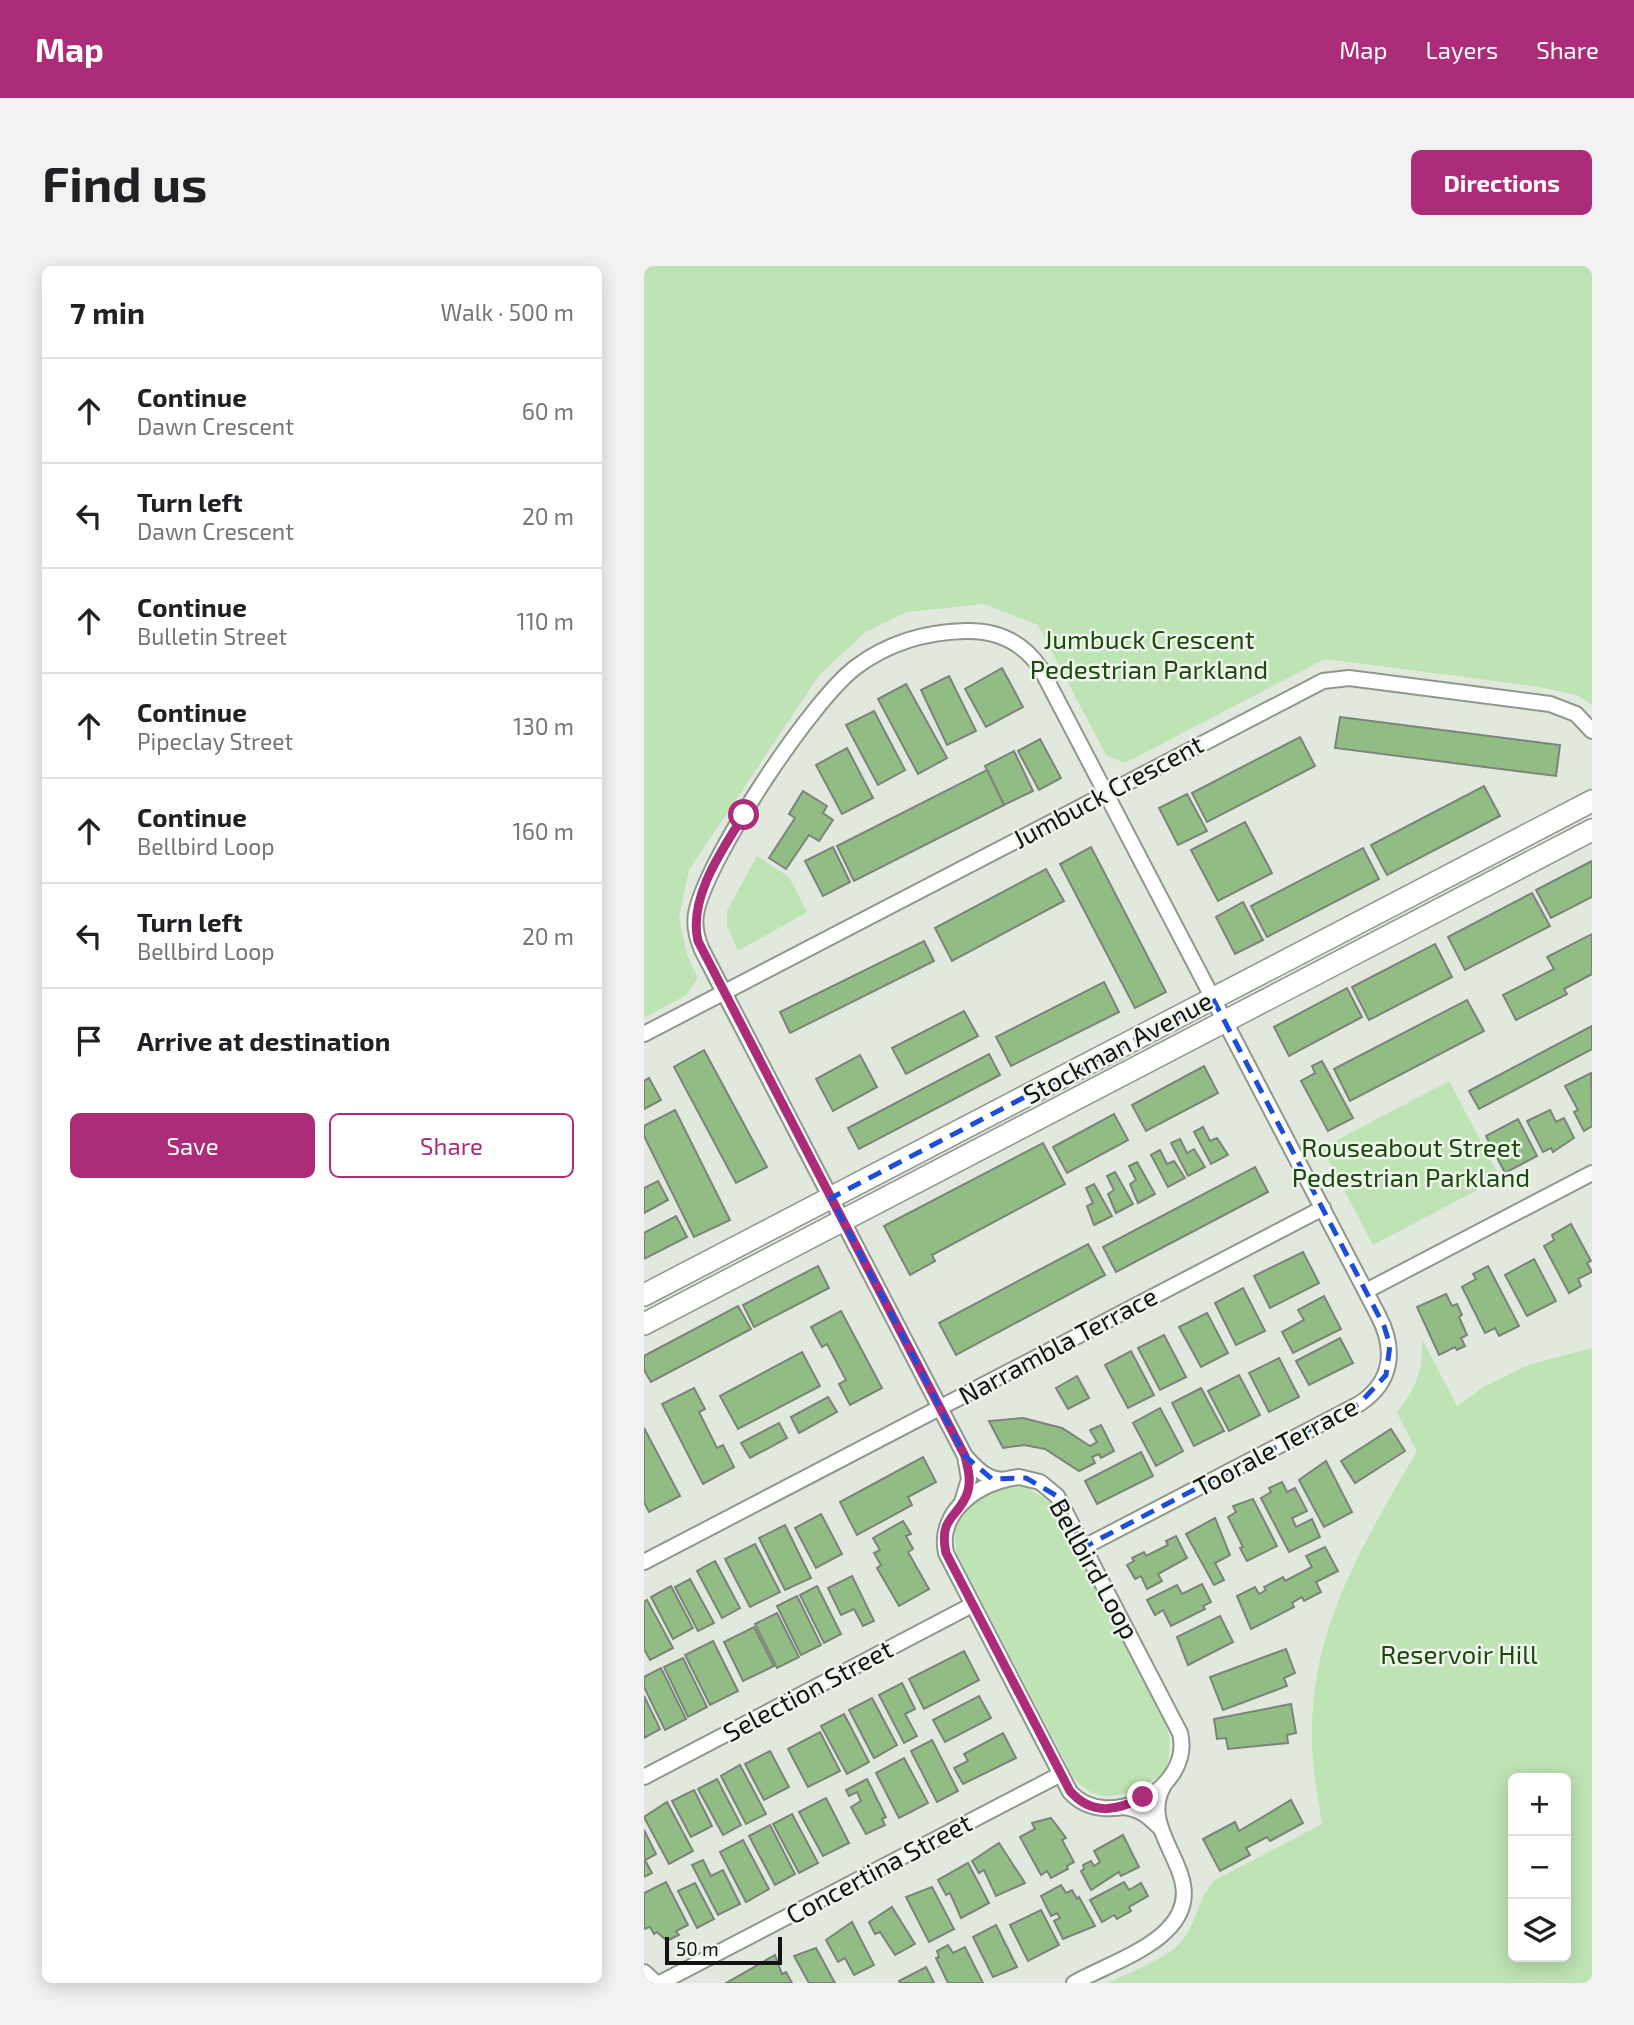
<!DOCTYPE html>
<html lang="en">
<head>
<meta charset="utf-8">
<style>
	:root { --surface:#fff; --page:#f2f2f2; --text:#202124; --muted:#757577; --line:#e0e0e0; --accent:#ad2c79 }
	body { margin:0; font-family:"Exo 2",sans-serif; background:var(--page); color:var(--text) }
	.controls { position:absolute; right:21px; bottom:21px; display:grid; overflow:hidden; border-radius:10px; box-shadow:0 4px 18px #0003 }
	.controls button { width:63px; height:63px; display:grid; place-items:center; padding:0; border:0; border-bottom:2px solid var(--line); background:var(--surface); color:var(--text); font:35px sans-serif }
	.scale { position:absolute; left:21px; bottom:18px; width:117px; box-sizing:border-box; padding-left:7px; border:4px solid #111410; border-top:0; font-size:19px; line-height:24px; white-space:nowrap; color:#111410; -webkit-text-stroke:5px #eef6ec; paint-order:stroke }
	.stop { position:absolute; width:21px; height:21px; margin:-16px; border:5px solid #ad2c79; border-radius:50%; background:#fff }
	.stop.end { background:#ad2c79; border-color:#fff; box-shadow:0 2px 7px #0008 }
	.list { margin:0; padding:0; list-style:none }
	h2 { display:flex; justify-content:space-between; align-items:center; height:91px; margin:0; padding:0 28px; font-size:30px }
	h2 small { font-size:23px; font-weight:400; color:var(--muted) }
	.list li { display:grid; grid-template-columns:46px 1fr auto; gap:21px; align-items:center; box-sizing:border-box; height:105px; padding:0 28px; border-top:2px solid var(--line) }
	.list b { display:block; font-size:26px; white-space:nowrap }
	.list p { margin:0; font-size:23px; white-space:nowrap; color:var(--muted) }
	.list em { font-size:23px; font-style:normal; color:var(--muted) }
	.actions { display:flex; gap:14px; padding:21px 28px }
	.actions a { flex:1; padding:16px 0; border:2px solid var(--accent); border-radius:10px; text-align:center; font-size:24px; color:var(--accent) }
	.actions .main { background:var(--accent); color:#fff }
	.icon { flex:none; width:38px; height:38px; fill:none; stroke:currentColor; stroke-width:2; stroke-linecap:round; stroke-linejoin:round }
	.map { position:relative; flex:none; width:948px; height:1717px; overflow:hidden; border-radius:10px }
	header { display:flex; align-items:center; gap:42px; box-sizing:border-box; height:98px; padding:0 35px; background:var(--accent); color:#fff }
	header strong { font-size:33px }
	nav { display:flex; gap:38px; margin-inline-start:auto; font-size:24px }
	.intro { display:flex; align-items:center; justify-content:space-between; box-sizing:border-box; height:168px; padding:0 42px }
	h1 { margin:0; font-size:49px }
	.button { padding:18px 32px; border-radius:10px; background:var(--accent); color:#fff; font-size:24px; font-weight:700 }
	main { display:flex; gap:42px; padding:0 42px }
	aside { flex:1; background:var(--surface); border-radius:10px; box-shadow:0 4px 18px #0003 }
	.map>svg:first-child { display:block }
	.green { fill:#bee3b4; fill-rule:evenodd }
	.building { fill:#91bd85; stroke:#7c847a; stroke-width:2 }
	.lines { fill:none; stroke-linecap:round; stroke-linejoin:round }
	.street-casing { stroke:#90988e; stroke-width:18 }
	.secondary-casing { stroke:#90988e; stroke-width:24 }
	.street { stroke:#fff; stroke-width:14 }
	.secondary { stroke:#fff; stroke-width:21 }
	.route { stroke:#ad2c79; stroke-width:9 }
	.marked { fill:none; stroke:#1d4ed8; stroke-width:5; stroke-dasharray:14 9; stroke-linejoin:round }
	.labels { text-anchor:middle; stroke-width:5; stroke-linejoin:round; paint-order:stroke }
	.park-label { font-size:26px; fill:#1e4810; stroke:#eef6ec }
	.street-label { font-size:26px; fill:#111410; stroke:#eef6ec }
</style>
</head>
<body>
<header>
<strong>Map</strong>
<nav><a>Map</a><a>Layers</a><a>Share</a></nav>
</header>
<div class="intro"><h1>Find us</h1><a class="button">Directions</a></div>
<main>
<aside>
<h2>7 min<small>Walk · 500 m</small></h2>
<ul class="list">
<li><svg class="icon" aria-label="ahead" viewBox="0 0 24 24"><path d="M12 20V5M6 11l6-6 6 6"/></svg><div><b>Continue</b><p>Dawn Crescent</p></div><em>60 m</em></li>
<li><svg class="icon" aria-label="left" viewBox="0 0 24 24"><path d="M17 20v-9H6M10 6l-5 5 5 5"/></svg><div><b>Turn left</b><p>Dawn Crescent</p></div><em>20 m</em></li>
<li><svg class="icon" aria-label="ahead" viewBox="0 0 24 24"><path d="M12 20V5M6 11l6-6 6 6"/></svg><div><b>Continue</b><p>Bulletin Street</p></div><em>110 m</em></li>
<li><svg class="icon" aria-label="ahead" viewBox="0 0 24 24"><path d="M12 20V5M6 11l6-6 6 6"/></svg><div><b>Continue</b><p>Pipeclay Street</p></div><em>130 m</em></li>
<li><svg class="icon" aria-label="ahead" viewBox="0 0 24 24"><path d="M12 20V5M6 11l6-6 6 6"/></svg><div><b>Continue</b><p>Bellbird Loop</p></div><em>160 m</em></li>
<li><svg class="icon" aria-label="left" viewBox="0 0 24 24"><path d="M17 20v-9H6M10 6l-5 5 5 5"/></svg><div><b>Turn left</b><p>Bellbird Loop</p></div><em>20 m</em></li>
<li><svg class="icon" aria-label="arrive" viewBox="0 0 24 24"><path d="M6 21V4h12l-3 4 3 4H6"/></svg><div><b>Arrive at destination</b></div></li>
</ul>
<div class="actions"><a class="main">Save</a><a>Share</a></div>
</aside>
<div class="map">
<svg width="948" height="1717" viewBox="0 0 948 1717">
	<rect width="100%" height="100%" fill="#e1e9de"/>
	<!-- green -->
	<g class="green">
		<polygon points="0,0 948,0 948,439 933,429 889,420 681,393 481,497 462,489 394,359 340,338 263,346 222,366 176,408 45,604 35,652 43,689 54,712 42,729 0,752"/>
		<polygon points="113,590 145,611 163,646 94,685 83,660 83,645"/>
		<polygon points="805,815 856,912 729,979 678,882"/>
		<path d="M778,1073L813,1140L841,1120L884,1099L948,1082V1717H464C487,1705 525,1693 540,1672C554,1652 554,1631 571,1614L678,1558C673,1526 667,1495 668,1462C669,1357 722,1273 773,1185L753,1147C773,1119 779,1106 778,1073ZM869,1512H922V1691H869Z"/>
		<path d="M357,1219L382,1221L406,1236L516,1441C526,1466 529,1481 521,1507C489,1525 459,1546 430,1512L313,1288C305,1246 324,1237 357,1219Z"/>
	</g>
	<!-- building -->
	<g class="building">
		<polygon points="358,402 379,441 342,461 321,423"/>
		<polygon points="305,410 332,465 303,479 277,424"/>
		<polygon points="262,418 303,492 274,508 234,433"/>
		<polygon points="230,445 261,504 234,519 202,459"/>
		<polygon points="696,451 916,479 912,510 691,482"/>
		<polygon points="656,471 671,500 563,556 548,527"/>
		<polygon points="396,473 417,512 395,524 374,485"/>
		<polygon points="203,482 229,532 198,548 172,499"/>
		<polygon points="370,485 389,525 360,539 341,500"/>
		<polygon points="343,504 360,539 210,615 193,580"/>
		<polygon points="840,520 856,550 743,609 727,579"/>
		<polygon points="159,525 183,540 179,547 189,554 175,575 165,569 142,603 125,592 151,552 145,548"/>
		<polygon points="543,528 563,565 534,579 515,542"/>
		<polygon points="601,556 628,607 574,635 547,584"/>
		<polygon points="189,581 206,616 179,630 161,595"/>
		<polygon points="447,581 522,726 491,742 416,598"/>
		<polygon points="719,582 735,613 623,671 607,640"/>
		<polygon points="948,595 948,631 907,652 892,624"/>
		<polygon points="402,603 420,635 308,695 291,662"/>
		<polygon points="888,627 906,660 821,704 804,671"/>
		<polygon points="599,636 619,674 591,688 572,651"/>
		<polygon points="948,668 948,708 920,723 923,728 872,754 859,729 910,703 903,691"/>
		<polygon points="280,675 290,695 146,767 136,746"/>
		<polygon points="791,678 808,711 725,754 708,721"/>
		<polygon points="460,716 475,746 367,800 352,771"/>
		<polygon points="703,722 718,751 645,790 630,761"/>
		<polygon points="823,734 840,765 706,835 690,803"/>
		<polygon points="320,745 334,770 262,808 248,782"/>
		<polygon points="948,760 948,783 835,843 825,825"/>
		<polygon points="60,784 123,901 92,917 30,801"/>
		<polygon points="345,788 356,809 215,883 204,862"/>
		<polygon points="216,789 233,821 189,845 172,813"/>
		<polygon points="678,795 709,852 684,865 657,815 671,807 668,800"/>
		<polygon points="560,800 574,827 502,865 488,839"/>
		<polygon points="947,807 948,860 940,865 930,846 934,844 921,820"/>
		<polygon points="5,812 17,834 0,843 0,815"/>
		<polygon points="31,844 86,954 50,971 0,870 0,860"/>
		<polygon points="906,844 912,856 920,852 930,872 909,886 907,882 899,886 883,855"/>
		<polygon points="470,848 484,874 423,907 409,881"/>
		<polygon points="874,853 893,890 861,907 842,870"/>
		<polygon points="559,861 566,875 573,872 584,889 567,898 550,866"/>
		<polygon points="536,873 543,887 550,883 561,901 544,910 527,877"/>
		<polygon points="399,877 421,918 288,989 291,995 266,1009 240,960"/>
		<polygon points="516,884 523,898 530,895 541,912 524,921 507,889"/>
		<polygon points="493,896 511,928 494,937 486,918 492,914 485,900"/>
		<polygon points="611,901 624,926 472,1006 459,981"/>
		<polygon points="471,906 489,938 472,947 464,928 470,924 463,910"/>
		<polygon points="14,915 24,934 0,947 0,922"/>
		<polygon points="450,918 468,950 450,959 443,940 449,937 442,922"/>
		<polygon points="32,950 43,971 0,993 0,967"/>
		<polygon points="927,958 947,995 943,997 948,1006 934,1013 937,1020 925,1027 900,980 910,974 908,969"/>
		<polygon points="444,978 461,1009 312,1089 295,1057"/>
		<polygon points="659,986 675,1017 626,1042 610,1010"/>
		<polygon points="890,993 912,1035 883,1050 861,1009"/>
		<polygon points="174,1000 185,1022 110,1061 99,1039"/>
		<polygon points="844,1000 875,1060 855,1070 851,1062 841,1067 818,1021 832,1013 829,1008"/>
		<polygon points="599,1022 621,1065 592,1079 571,1037"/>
		<polygon points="802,1028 808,1040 813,1038 818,1049 815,1051 823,1069 817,1072 821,1080 813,1084 811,1081 795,1089 773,1041"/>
		<polygon points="680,1030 697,1063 649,1087 638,1066 660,1054 654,1044"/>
		<polygon points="94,1040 107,1063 7,1116 0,1104 0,1090"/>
		<polygon points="197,1045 238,1122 206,1139 195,1118 202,1114 183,1078 178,1081 167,1061"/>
		<polygon points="563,1047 584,1087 557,1101 535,1061"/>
		<polygon points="520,1069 542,1111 516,1124 494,1082"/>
		<polygon points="696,1072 709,1097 665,1119 652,1095"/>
		<polygon points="487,1085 510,1129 484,1142 461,1099"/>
		<polygon points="158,1086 176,1120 94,1163 76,1130"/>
		<polygon points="635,1092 655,1131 625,1146 605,1107"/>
		<polygon points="595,1109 616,1149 585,1165 564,1125"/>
		<polygon points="433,1110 445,1132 424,1143 412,1122"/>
		<polygon points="50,1122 61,1143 55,1146 73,1182 79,1179 90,1201 59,1218 18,1138"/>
		<polygon points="557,1122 580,1165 550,1180 528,1137"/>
		<polygon points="184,1131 193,1146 155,1167 147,1151"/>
		<polygon points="516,1142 539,1185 512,1200 489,1157"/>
		<polygon points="379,1152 418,1162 446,1180 453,1176 446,1164 457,1159 470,1185 457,1192 455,1188 448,1191 451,1197 435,1205 401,1183 380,1179 359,1182 345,1155"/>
		<polygon points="135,1157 143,1172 106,1192 97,1177"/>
		<polygon points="0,1162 36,1230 5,1246 0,1236"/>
		<polygon points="747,1163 761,1185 711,1217 697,1195"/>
		<polygon points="497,1186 509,1210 453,1238 441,1215"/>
		<polygon points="279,1191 292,1216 264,1231 268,1239 213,1269 196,1236"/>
		<polygon points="682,1195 708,1246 680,1261 655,1214"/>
		<polygon points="638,1216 643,1226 651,1222 663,1245 648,1252 652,1261 668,1253 676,1271 645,1286 617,1232 627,1226 625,1222"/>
		<polygon points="609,1233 633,1280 603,1295 596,1282 599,1281 584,1251 592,1246 589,1240"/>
		<polygon points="177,1248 198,1288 172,1302 151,1262"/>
		<polygon points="571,1252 586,1289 571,1297 580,1314 570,1319 542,1268"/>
		<polygon points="259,1255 267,1268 262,1270 269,1283 264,1286 285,1323 255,1340 233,1302 237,1299 230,1287 236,1284 229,1272"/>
		<polygon points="141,1259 167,1312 141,1324 115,1272"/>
		<polygon points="532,1270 543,1292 514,1308 518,1315 503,1323 497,1310 491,1313 483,1299 490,1295 488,1292 500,1286 502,1290 524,1279 522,1275"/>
		<polygon points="111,1278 136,1326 106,1341 81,1293"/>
		<polygon points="681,1281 694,1305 672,1316 677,1326 660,1335 658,1331 648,1337 650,1341 607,1363 593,1330 611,1321 615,1328 622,1324 620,1321 639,1311 641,1315 668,1301 662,1290"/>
		<polygon points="71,1295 96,1342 78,1352 53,1305"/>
		<polygon points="208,1310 230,1355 219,1360 210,1343 197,1349 184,1322"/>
		<polygon points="46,1313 70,1357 54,1365 31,1321"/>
		<polygon points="558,1318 567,1336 559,1340 561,1343 527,1360 519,1344 511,1349 503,1334 533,1319 538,1328"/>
		<polygon points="27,1320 49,1362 29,1373 7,1331"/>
		<polygon points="173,1320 197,1368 180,1377 156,1329"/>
		<polygon points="153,1330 177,1379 157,1389 133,1340"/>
		<polygon points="3,1334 29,1382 6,1394 0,1383 0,1336"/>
		<polygon points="133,1347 155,1391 133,1402 111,1358"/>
		<polygon points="576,1350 589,1376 544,1399 533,1371"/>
		<polygon points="110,1361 130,1400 99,1415 80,1376"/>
		<polygon points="69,1375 94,1425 66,1439 41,1389"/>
		<polygon points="642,1383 651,1407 640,1412 643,1420 579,1444 566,1411"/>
		<polygon points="320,1385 335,1414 280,1443 265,1413"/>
		<polygon points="39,1392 63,1441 44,1451 20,1401"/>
		<polygon points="17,1402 42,1453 21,1464 0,1421 0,1411"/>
		<polygon points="258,1417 271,1443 261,1448 273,1470 260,1477 235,1429"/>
		<polygon points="0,1430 16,1463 0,1472"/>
		<polygon points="335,1430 347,1452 301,1476 289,1454"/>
		<polygon points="228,1432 253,1479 230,1492 205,1444"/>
		<polygon points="647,1438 652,1467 643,1469 644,1477 584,1483 582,1472 573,1473 570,1453"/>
		<polygon points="200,1448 225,1496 203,1508 177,1460"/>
		<polygon points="176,1466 196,1505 164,1521 144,1483"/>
		<polygon points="359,1467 372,1492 319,1518 310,1502 324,1495 320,1488"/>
		<polygon points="288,1474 314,1525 293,1536 267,1485"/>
		<polygon points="126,1485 145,1521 120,1534 101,1498"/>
		<polygon points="260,1492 284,1537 255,1552 232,1507"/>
		<polygon points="96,1499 122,1548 102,1558 77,1510"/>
		<polygon points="73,1513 97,1559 79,1569 54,1523"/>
		<polygon points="223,1513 242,1551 238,1553 241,1559 222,1568 207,1541 217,1535 213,1526 205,1530 202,1524"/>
		<polygon points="50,1524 68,1560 47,1571 28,1535"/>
		<polygon points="182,1532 205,1577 179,1590 155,1546"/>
		<polygon points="647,1534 659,1557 626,1575 623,1571 602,1582 606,1589 576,1605 559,1573 591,1556 595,1565"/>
		<polygon points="23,1536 49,1585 25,1598 0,1551"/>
		<polygon points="148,1548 174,1597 155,1607 129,1558"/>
		<polygon points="407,1552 422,1572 418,1574 430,1596 423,1600 424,1603 407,1612 403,1605 397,1609 376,1571 391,1563 388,1557"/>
		<polygon points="126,1559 151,1608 131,1619 105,1570"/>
		<polygon points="0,1564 12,1588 1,1594 8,1607 0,1611"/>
		<polygon points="479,1569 495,1601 477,1610 475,1606 447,1624 437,1605 440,1603 439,1599 447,1595 450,1600 456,1596 450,1585"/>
		<polygon points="99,1574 125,1623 102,1636 76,1586"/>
		<polygon points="355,1577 381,1617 352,1630 340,1604 335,1607 328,1595"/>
		<polygon points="59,1594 67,1610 79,1604 96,1638 74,1649 48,1599"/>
		<polygon points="324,1597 345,1637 317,1652 306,1627 302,1629 294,1614"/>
		<polygon points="22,1616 44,1659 32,1665 35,1669 23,1675 13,1666 10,1668 6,1661 0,1663 0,1627"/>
		<polygon points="480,1616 485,1624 497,1617 504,1630 485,1641 487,1645 473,1653 470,1649 458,1656 446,1634"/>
		<polygon points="51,1617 70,1653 53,1662 34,1625"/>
		<polygon points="417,1619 422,1627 428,1624 433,1633 435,1631 451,1660 419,1673 410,1655 416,1652 413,1647 407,1650 397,1630"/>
		<polygon points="288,1621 310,1663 285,1676 262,1631"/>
		<polygon points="248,1641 271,1678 251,1689 236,1666 231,1668 225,1656"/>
		<polygon points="397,1644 415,1679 384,1695 366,1659"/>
		<polygon points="208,1656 230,1699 210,1709 201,1692 194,1696 182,1674"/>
		<polygon points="352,1659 373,1701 349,1711 329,1671"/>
		<polygon points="304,1679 309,1687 321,1681 339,1717 304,1717 292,1692 295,1691 293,1685"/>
		<polygon points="172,1682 191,1717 165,1717 150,1690"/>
		<polygon points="131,1689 138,1708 142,1706 148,1717 82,1717"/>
		<polygon points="282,1701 290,1717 256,1717 255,1715"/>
	</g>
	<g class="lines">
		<defs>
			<g id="street">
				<polyline points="0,768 679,415 705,412 906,438 932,448 948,465"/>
				<polyline points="722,1025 948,907"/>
				<path d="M322,1191C334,1204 342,1213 360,1214"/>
				<path d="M375,1211L396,1216L413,1230L536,1467C550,1522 464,1568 426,1526L302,1287C293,1245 336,1215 375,1211Z"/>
				<path d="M318,1236L325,1213L321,1190L58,684C52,670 49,657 53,643C67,587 167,435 212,401C244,377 282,366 321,365C354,364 379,376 397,403L734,1049C752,1083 749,1116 715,1138L440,1281"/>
				<polyline points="0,1296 679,942"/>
				<polyline points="0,1511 328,1339"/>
				<path d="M477,1541C495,1542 504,1550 516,1562"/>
				<polyline points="0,1706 12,1717"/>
				<polyline points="16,1717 417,1508"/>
				<path d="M430,1717C457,1702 502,1686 523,1664C574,1613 490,1569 520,1519"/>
			</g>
			<g id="secondary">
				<polyline points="0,1029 948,535"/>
				<polyline points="0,1058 948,564"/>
			</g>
		</defs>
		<!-- street casing -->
		<use href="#street" class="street-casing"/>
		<!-- secondary casing -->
		<use href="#secondary" class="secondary-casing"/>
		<!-- street -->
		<use href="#street" class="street"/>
		<!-- secondary -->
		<use href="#secondary" class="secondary"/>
	</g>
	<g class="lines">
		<!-- route -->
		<path class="route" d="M100,549C78,584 44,632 54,675L321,1190C324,1202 327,1213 324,1225C316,1252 294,1249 302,1287L426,1525C448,1550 473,1545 499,1531"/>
	</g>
	<!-- marked area -->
	<path class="marked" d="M569,733L740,1060L746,1079L742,1109L715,1138L440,1281L413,1230L382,1212L348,1213L321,1190L187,932Z"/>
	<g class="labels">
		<!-- park labels -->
		<g class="park-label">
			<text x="505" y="383">Jumbuck Crescent<tspan x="505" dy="30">Pedestrian Parkland</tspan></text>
			<text x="767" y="891">Rouseabout Street<tspan x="767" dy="30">Pedestrian Parkland</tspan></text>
			<text x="815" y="1398">Reservoir Hill</text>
		</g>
		<!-- street labels -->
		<g class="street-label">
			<text transform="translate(464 526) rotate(-28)" y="9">Jumbuck Crescent</text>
			<text transform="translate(474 782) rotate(-28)" y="9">Stockman Avenue</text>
			<text transform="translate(414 1080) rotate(-28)" y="9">Narrambla Terrace</text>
			<text transform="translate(632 1181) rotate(-28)" y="9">Toorale Terrace</text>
			<text transform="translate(450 1303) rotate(61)" y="9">Bellbird Loop</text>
			<text transform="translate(164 1425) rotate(-28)" y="9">Selection Street</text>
			<text transform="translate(235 1603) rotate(-28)" y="9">Concertina Street</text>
		</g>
	</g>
</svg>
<div class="controls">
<button>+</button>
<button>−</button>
<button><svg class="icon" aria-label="layers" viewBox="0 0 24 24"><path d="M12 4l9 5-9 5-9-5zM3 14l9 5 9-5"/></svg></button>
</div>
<div class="scale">50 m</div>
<div class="stop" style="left:100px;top:549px"></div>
<div class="stop end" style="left:499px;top:1531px"></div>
</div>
</main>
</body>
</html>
